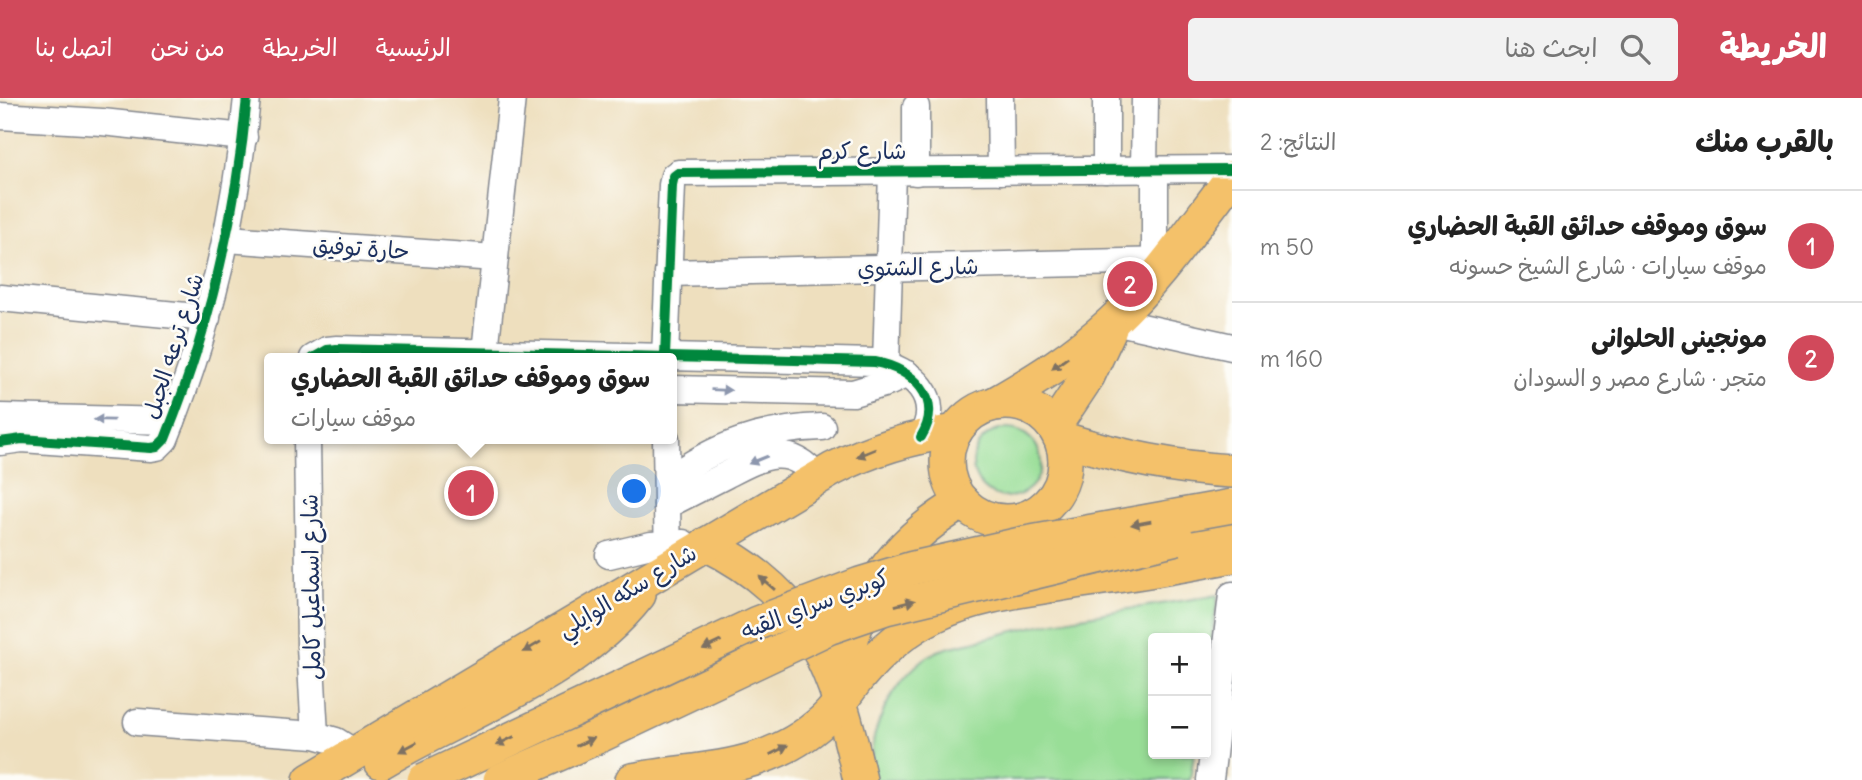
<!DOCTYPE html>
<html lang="ar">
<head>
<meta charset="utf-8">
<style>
	:root { --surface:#fff; --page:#f2f2f2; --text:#222; --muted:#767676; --line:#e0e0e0; --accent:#d1495b }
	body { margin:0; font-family:Delius,"Playpen Sans Arabic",sans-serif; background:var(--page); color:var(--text); direction:rtl }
	.controls { position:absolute; right:21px; bottom:21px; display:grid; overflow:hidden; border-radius:7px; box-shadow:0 4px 10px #0003 }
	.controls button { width:63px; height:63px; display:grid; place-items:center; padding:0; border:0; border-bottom:2px solid var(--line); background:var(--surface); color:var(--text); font:35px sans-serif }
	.you { position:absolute; left:635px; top:394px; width:24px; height:24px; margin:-18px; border:5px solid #fff; border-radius:50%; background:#1a73e8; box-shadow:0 0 0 10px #1a73e833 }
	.badge { display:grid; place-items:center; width:46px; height:46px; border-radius:50%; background:var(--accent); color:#fff; font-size:23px; font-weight:700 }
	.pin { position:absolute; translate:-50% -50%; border:4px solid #fff; box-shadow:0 2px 7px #0006 }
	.popup { position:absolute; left:264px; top:255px; width:413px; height:91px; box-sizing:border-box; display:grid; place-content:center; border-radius:7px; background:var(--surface); filter:drop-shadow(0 2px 5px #0005); font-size:23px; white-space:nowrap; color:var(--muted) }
	.popup b { font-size:26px; color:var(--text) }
	.popup::after { content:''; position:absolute; left:50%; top:100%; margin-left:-14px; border:14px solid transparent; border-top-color:var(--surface) }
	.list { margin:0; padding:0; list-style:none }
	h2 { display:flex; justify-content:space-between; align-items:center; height:91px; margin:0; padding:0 28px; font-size:30px }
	h2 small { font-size:23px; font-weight:400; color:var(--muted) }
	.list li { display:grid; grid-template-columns:46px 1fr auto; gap:21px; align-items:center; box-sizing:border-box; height:112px; padding:0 28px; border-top:2px solid var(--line) }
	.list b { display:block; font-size:26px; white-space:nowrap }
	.list p { margin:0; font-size:23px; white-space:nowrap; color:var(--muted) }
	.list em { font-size:23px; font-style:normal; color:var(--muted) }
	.icon { flex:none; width:38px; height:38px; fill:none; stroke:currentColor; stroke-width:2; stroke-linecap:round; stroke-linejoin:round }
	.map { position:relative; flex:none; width:1232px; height:682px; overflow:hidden; direction:ltr }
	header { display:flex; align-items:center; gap:42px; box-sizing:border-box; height:98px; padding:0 35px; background:var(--accent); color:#fff }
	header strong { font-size:33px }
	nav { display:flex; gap:38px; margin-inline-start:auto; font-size:24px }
	.search { width:490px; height:63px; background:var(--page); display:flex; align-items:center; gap:18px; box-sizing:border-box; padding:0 24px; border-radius:7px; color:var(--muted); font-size:26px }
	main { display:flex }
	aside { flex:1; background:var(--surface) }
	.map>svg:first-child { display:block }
	.green { fill:#99de97; stroke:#5a867a; stroke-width:2 }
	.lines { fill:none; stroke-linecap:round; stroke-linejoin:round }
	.minor-casing { stroke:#84878e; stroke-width:29 }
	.major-casing { stroke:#84878e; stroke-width:36 }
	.minor { stroke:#fff; stroke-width:26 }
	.major { stroke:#f4c16a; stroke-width:33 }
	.major-bridge-casing { stroke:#84878e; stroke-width:36; stroke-linecap:butt }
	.major-bridge { stroke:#f4c16a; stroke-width:33 }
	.cycleway-casing { stroke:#fdfcf7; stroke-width:15 }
	.cycleway { stroke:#00873e; stroke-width:10 }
	.oneway { fill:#7d7163 }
	.oneway2 { fill:#8d97ae }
	.labels { text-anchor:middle; stroke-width:5; stroke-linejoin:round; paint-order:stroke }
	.street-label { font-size:23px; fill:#1b2f5e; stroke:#fdfcf7 }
</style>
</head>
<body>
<header>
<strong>الخريطة</strong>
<div class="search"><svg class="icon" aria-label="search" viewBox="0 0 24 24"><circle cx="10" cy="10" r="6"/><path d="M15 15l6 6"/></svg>ابحث هنا</div>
<nav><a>الرئيسية</a><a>الخريطة</a><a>من نحن</a><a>اتصل بنا</a></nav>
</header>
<main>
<aside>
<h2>بالقرب منك<small>النتائج: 2</small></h2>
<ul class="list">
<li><span class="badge">1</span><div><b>سوق وموقف حدائق القبة الحضاري</b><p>موقف سيارات · شارع الشيخ حسونه</p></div><em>50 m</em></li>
<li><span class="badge">2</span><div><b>مونجينى الحلوانى</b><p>متجر · شارع مصر و السودان</p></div><em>160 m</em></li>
</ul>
</aside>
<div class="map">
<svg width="1232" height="682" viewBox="0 0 1232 682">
	<rect width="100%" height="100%" fill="#fdfcf7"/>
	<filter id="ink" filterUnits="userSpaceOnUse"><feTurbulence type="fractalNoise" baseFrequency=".0143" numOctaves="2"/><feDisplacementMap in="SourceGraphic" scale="14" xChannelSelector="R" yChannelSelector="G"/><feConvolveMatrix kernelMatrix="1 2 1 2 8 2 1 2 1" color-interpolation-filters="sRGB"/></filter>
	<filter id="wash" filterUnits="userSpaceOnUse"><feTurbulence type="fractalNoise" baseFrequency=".00686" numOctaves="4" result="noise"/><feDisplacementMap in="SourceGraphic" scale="28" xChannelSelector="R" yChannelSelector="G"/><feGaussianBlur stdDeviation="1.57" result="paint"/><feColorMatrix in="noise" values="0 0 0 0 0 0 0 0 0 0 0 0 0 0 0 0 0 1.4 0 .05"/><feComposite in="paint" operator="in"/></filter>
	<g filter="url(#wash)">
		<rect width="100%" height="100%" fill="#eedfbe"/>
		<!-- green -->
		<g class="green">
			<circle cx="1007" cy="365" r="34"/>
			<path d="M1218,497L1206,577V540H1153V656H1194L1190,682H874C862,639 894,580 930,557C942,549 962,547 976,543C1055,520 1137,510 1218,497Z"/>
		</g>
	</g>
	<g filter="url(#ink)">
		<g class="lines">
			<defs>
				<g id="minor">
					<polyline points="1000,0 1001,73"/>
					<polyline points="1106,0 1106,72"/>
					<polyline points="0,18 102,24 244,39"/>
					<polyline points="1144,72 1145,0"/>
					<polyline points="1155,72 1155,163"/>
					<polyline points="916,74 916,9"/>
					<polyline points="227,141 495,160"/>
					<polyline points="668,175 1167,163"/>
					<polyline points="0,200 207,220"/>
					<polyline points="1114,223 1232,249"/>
					<polyline points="485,254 512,0"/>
					<path d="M313,260L327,252L337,251L875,264C912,271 945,300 921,339"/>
					<polyline points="665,260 672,87 674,78 678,75 1232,71"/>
					<polyline points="886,266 892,74"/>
					<polyline points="672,291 853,295 890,284 907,276"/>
					<polyline points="0,319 172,323"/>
					<polyline points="307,341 310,548 315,637"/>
					<polyline points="666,341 668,468"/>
					<path d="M0,344L22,341L151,350L157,349L165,341C209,232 236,117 247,0"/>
					<path d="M667,383C714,347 763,331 822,329"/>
					<path d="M667,407C687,397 706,387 726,377C759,360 789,342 817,380"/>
					<polyline points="609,457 651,447 683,445"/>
					<polyline points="137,624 315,637 336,643 355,655"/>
					<polyline points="1210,682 1232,497"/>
				</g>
				<g id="major">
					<circle cx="1006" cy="364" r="59"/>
					<path d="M994,306C1036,282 1076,257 1112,224C1158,182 1194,128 1232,79"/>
					<polyline points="1054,329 1088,278 1110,231"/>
					<path d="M1060,340C1117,358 1173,370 1232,373"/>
					<polyline points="1177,440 1232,430"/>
					<path d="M706,446C812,498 836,574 860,682"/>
					<path d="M842,598C849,511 886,448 963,404"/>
					<path d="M381,664C467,613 577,577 639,497"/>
					<path d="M310,682L833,371C872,351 912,339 956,333"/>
					<path d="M632,682C704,668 766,675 825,621C838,609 847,594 858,580C880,554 906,531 936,517C980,496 1028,492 1075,484C1127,477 1180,468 1232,458"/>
				</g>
			</defs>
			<!-- minor casing -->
			<use href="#minor" class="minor-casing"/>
			<!-- major casing -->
			<use href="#major" class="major-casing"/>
			<!-- minor -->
			<use href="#minor" class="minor"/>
			<!-- major -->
			<use href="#major" class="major"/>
			<defs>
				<g id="major-bridge">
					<polyline points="424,682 757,525 860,486 913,470 1020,446 1232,408"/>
					<polyline points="500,682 595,640 828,530 886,510 1177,440"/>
				</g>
			</defs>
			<!-- major-bridge casing -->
			<use href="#major-bridge" class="major-bridge-casing"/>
			<!-- major-bridge -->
			<use href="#major-bridge" class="major-bridge"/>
			<defs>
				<g id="cycleway">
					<polyline points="665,258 672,87 674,78 678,75 1232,71"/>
					<path d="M313,260L327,252L337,251L875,264C912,271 945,300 921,339"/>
					<path d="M0,344L22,341L151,350L157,349L165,341C209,232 236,117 247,0"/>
				</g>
			</defs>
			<!-- cycleway casing -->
			<use href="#cycleway" class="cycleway-casing"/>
			<!-- cycleway -->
			<use href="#cycleway" class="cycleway"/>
		</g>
		<!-- one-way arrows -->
		<defs><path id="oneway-solid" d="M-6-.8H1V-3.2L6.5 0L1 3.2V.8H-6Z" transform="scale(1.75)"/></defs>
		<g class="oneway">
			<use href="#oneway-solid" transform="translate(1060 265) rotate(144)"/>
			<use href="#oneway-solid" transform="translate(866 355) rotate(158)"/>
			<use href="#oneway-solid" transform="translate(1141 425) rotate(170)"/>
			<use href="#oneway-solid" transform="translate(767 485) rotate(-139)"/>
			<use href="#oneway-solid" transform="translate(905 505) rotate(-14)"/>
			<use href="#oneway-solid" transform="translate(712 547) rotate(155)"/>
			<use href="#oneway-solid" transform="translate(532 549) rotate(149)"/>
			<use href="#oneway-solid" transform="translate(505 643) rotate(154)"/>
			<use href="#oneway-solid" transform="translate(585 644) rotate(-24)"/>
			<use href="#oneway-solid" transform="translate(408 649) rotate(152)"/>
			<use href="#oneway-solid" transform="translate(779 652) rotate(-27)"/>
		</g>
		<g class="oneway2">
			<use href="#oneway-solid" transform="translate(721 292) rotate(2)"/>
			<use href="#oneway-solid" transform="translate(104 322) rotate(-179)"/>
			<use href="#oneway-solid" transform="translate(758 362) rotate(158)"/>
		</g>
	</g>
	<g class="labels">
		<!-- street labels -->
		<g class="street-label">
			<text x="862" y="61">شارع كرم</text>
			<text transform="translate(361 150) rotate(4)" y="8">حارة توفيق</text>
			<text transform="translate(918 169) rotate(-1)" y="8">شارع الشتوي</text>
			<text transform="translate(173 248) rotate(-72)" y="8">شارع ترعه الجبل</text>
			<text transform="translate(311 489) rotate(-91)" y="8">شارع اسماعيل كامل</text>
			<text transform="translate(627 493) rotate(-31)" y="8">شارع سكه الوايلي</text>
			<text transform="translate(815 506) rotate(-21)" y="8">كوبري سراي القبه</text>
		</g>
	</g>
</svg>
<div class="controls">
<button>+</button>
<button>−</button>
</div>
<div class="you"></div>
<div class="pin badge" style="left:471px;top:395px">1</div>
<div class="popup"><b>سوق وموقف حدائق القبة الحضاري</b>موقف سيارات</div>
<div class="pin badge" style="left:1130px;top:186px">2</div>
</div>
</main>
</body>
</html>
